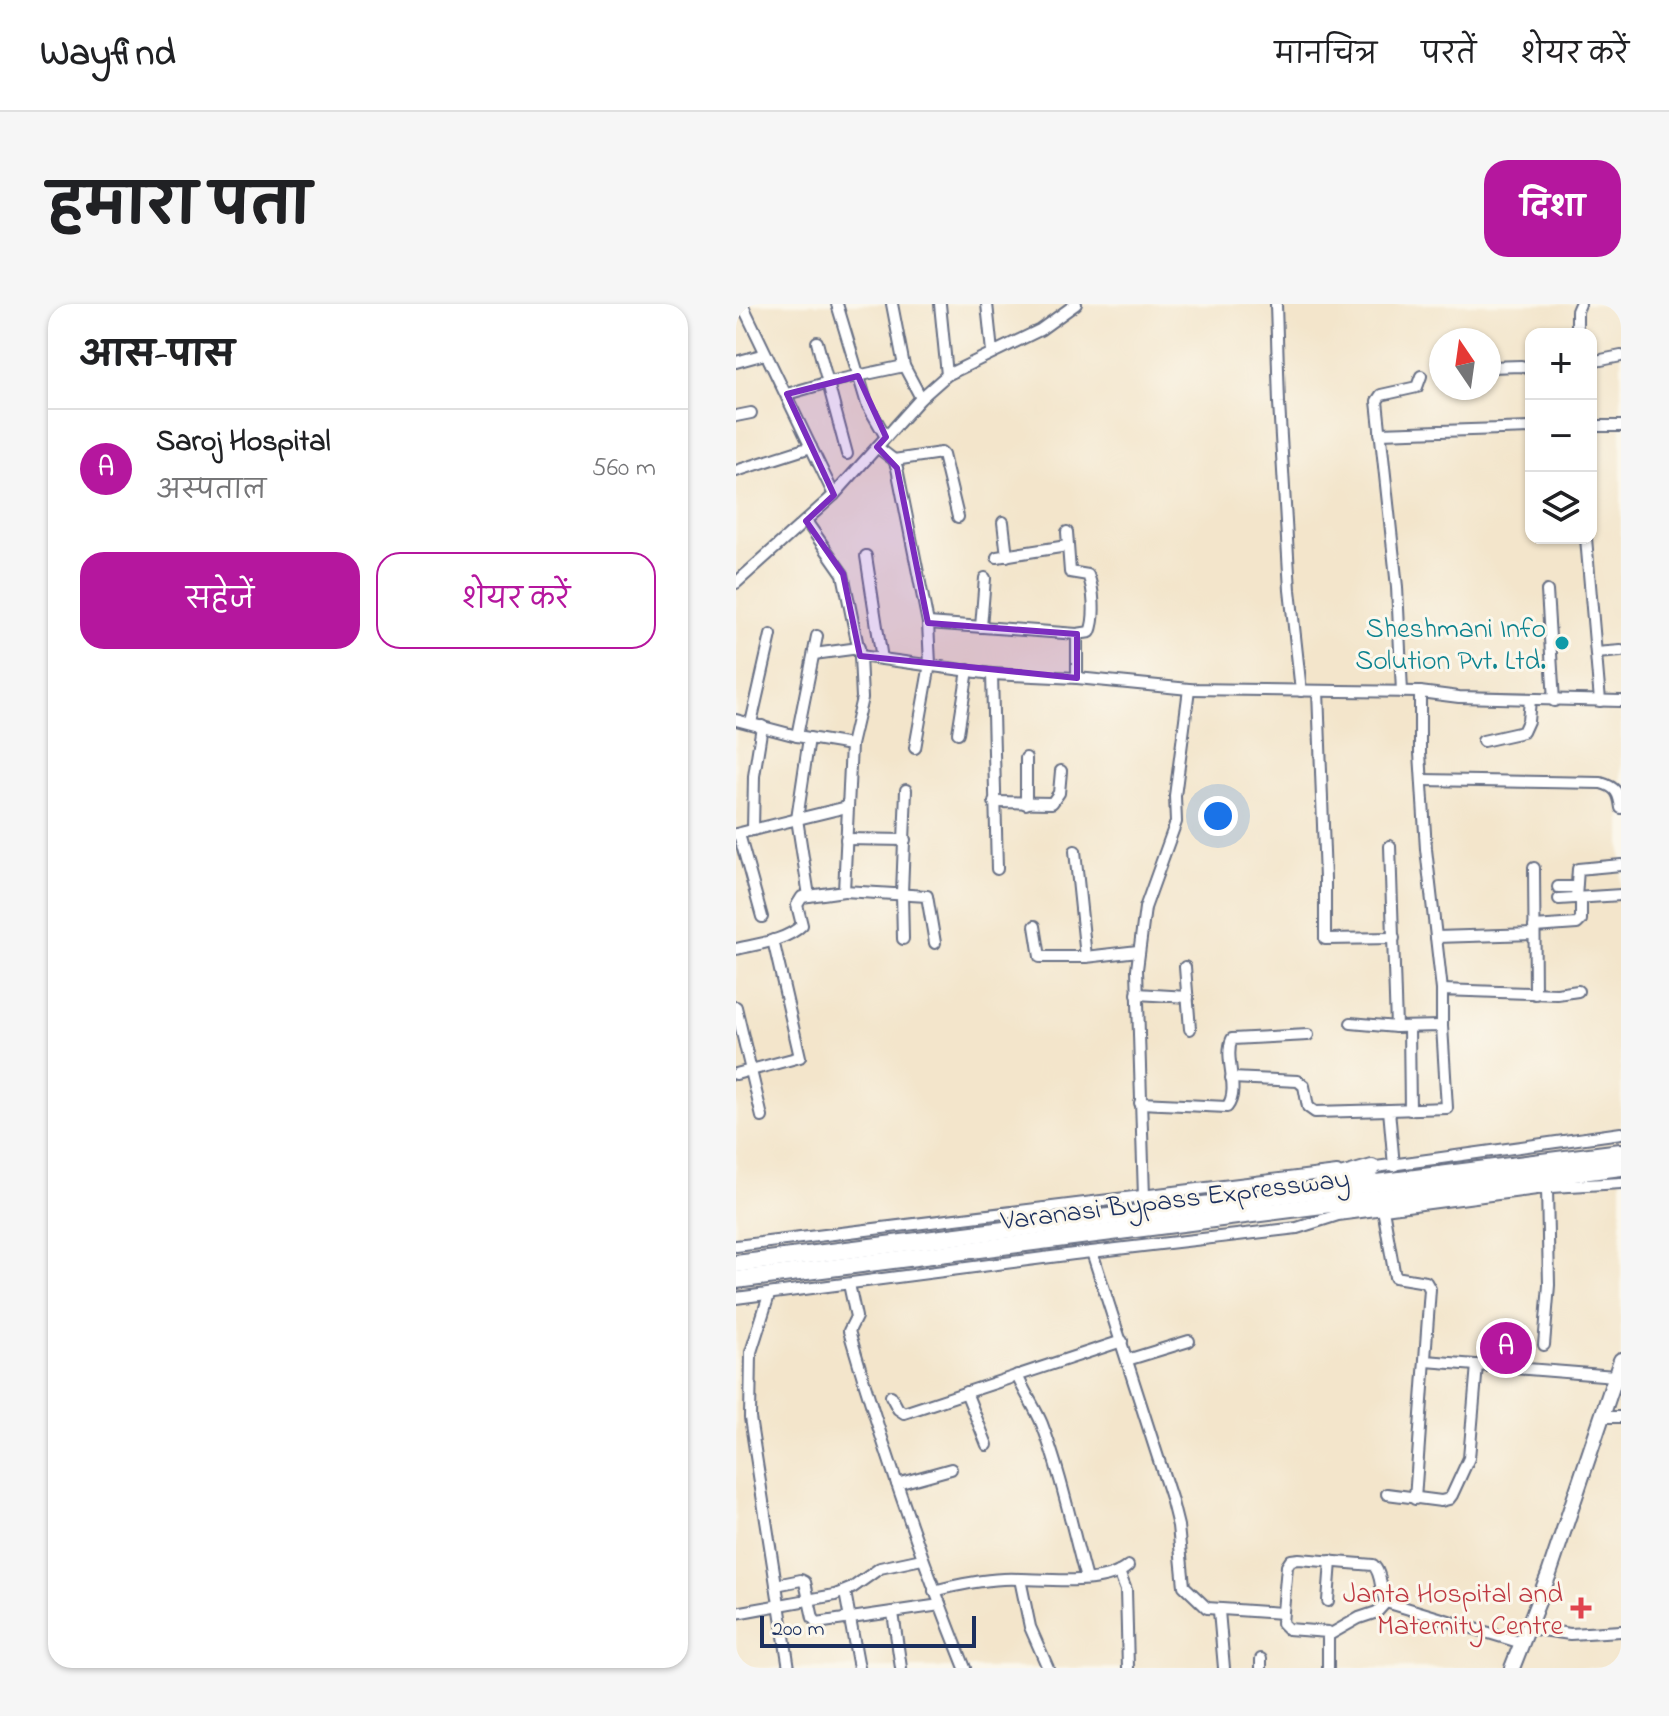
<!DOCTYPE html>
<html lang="hi">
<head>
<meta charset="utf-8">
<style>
	:root { --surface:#fff; --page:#f6f6f6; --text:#202124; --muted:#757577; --line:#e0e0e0; --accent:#b5179e }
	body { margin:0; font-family:"Indie Flower","Playpen Sans Deva",sans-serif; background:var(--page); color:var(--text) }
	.controls { position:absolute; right:24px; top:24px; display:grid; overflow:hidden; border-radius:16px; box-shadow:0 2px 6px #0004 }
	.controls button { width:72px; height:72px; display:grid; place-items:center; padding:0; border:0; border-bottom:2px solid var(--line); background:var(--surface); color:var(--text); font:40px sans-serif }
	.compass { position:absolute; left:693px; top:24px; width:72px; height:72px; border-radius:50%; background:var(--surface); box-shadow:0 2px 6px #0004; rotate:347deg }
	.scale { position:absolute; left:24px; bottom:20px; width:216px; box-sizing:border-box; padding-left:8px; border:4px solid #1b2f5e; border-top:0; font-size:22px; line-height:28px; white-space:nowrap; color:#1b2f5e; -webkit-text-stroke:6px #fbf7ec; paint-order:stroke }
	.you { position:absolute; left:482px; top:512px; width:28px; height:28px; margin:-20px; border:6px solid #fff; border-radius:50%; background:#1a73e8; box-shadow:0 0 0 12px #1a73e833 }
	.badge { display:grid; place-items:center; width:52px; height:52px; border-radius:50%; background:var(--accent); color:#fff; font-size:26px; font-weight:700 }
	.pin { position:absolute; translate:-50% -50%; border:4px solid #fff; box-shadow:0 2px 8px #0006 }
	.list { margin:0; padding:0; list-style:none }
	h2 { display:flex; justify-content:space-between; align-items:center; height:104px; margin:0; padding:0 32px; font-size:34px }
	h2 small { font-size:26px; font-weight:400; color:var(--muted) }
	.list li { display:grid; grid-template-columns:52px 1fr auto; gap:24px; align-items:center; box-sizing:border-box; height:120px; padding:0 32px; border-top:2px solid var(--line) }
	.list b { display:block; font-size:30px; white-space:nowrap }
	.list p { margin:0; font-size:26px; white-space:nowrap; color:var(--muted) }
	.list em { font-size:26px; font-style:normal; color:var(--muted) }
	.actions { display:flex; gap:16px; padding:24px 32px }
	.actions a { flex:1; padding:18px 0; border:2px solid var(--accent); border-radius:24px; text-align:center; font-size:28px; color:var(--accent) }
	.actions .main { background:var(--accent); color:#fff }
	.icon { flex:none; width:44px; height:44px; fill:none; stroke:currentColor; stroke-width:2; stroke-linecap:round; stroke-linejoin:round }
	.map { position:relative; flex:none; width:885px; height:1364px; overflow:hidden; border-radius:24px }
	header { display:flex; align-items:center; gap:48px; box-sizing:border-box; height:112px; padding:0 40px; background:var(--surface); border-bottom:2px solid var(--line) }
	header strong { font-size:38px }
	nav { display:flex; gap:44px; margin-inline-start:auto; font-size:28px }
	.intro { display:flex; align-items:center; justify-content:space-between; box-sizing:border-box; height:192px; padding:0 48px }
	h1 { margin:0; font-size:56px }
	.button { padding:20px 36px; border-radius:24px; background:var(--accent); color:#fff; font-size:28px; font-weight:700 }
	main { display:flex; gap:48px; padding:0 48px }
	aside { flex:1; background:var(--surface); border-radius:24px; box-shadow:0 2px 6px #0004 }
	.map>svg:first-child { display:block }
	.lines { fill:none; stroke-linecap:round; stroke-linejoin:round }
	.minor-casing { stroke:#676f84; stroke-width:14 }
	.major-casing { stroke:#676f84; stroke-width:18 }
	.highway-casing { stroke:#676f84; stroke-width:20 }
	.minor { stroke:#fff; stroke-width:10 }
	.major { stroke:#fff; stroke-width:14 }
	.highway { stroke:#fff; stroke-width:16 }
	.marked { fill:#7b2cbf; fill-opacity:0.2; stroke:#7b2cbf; stroke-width:6; stroke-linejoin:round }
	.culture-dot { fill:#0f9aa8; stroke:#fbf7ec; stroke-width:3 }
	.health-dot { fill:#e0444e; stroke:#fbf7ec; stroke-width:3 }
	.labels { text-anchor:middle; stroke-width:6; stroke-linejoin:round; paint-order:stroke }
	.culture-label { font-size:28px; fill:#0d838f; stroke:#fbf7ec; text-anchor:end }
	.street-label { font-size:28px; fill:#1b2f5e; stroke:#fbf7ec }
	.health-label { font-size:28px; fill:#be3a42; stroke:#fbf7ec; text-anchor:end }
</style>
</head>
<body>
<header>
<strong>Wayfind</strong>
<nav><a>मानचित्र</a><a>परतें</a><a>शेयर करें</a></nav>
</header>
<div class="intro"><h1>हमारा पता</h1><a class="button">दिशा</a></div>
<main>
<aside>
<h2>आस-पास<small></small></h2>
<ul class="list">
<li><span class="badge">A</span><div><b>Saroj Hospital</b><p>अस्पताल</p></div><em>560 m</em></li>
</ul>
<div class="actions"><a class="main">सहेजें</a><a>शेयर करें</a></div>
</aside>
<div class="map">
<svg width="885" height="1364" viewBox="0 0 885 1364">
	<rect width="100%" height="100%" fill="#fbf7ec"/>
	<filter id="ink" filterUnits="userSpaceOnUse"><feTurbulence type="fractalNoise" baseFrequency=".0125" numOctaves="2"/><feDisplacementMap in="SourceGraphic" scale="16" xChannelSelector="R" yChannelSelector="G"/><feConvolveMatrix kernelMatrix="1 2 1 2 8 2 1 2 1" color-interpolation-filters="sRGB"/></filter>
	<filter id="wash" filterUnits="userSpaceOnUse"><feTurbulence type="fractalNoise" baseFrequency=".006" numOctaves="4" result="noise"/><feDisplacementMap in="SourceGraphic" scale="32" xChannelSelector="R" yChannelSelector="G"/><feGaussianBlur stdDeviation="1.8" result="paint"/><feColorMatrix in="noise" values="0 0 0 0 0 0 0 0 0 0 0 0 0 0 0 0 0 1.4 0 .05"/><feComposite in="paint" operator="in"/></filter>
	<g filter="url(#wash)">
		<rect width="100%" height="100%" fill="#f3e5cb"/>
	</g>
	<g filter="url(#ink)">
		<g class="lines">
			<defs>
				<g id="minor">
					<polyline points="6,0 98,191"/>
					<polyline points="101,0 131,100 150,133"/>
					<polyline points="156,0 168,62 185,94"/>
					<polyline points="204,0 211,71"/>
					<polyline points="251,0 256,48"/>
					<polyline points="540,0 543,99 554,286 565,387"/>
					<polyline points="841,30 841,7 844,0"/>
					<polyline points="81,38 111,150"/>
					<polyline points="0,58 29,50"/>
					<polyline points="855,58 885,52"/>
					<polyline points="753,63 785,62 795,65"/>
					<polyline points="51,90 93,78 168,62"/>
					<polyline points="0,112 15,109"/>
					<polyline points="855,122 885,122"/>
					<polyline points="644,129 795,124"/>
					<polyline points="141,143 158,156 161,164 192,319 194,360 179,444"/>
					<polyline points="158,156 205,149 207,151 222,213"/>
					<polyline points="0,167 75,143"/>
					<polyline points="70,217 107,270 124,352 256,370 261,565"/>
					<polyline points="267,218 271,252"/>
					<polyline points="850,234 864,397"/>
					<polyline points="130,252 146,355"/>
					<polyline points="261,253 331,242"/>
					<polyline points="0,279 98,191 185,94 211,71 304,26 340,0"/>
					<polyline points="811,287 818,397"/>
					<path d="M192,319L341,330L354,328C360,314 358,285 352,271L334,268L331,228"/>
					<polyline points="245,323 249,274"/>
					<polyline points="341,330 341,374 453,385 684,388 723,393 885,397"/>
					<polyline points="860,349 885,347"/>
					<polyline points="78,350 123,344"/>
					<polyline points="256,370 341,374"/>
					<polyline points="582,387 589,575 589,635 658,634"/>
					<polyline points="666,388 661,283 641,97 645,91 681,83 685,72"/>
					<polyline points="684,388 684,449 690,545 706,686"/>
					<polyline points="0,416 61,432 115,441"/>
					<polyline points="15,419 35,331"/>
					<polyline points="222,429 232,366"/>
					<polyline points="61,432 81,332"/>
					<polyline points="73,434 61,515 73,592"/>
					<polyline points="747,437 787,428 792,417 794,396"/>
					<polyline points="290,454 290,500"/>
					<path d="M687,476L865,479C880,483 883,489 885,504"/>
					<polyline points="258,498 316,499 323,489 325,467"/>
					<polyline points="17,526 18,472 26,422"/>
					<polyline points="0,530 111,503"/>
					<polyline points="3,530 26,613"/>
					<polyline points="110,535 169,536"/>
					<polyline points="654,542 660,723"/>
					<polyline points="339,547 350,653"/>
					<polyline points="798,564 799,690"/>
					<polyline points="822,583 840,583"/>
					<polyline points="108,587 191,592 199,639"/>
					<polyline points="840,594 842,565 885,561"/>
					<polyline points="823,595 885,591"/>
					<polyline points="299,622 304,653 350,653 402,647"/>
					<polyline points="798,623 841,620 845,616 845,594"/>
					<polyline points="700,633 798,630"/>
					<polyline points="167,635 166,589 170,486"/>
					<path d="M0,645C21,640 50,637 66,621L61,601L66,593L108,587L115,441L126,394L124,352"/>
					<polyline points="449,663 454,725"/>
					<polyline points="401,690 452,693"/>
					<polyline points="0,703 26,813"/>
					<polyline points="615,719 660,723 706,722 711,804 653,806 658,862"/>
					<polyline points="706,722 706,686 821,690 842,687"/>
					<polyline points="673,723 674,806"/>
					<polyline points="0,770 64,753 37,636"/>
					<polyline points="495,774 562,777 568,782 572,803 579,808 653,806"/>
					<path d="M404,799L491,803C505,785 487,755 496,735L572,731"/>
					<polyline points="633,864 885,829"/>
					<polyline points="408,893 401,665 409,604 440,518 439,492 453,385"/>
					<polyline points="647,905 659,973 690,978 694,985 679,1195"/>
					<polyline points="0,942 601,868"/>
					<polyline points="356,948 435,1194 442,1222 448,1282 471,1304 546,1309"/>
					<path d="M113,980L120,1013L113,1027C146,1141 185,1254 229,1364"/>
					<polyline points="33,991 15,1048 14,1114 53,1364"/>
					<polyline points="0,994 338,950 561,924 602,911 816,883 885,879"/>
					<polyline points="808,1041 813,981 811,884"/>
					<polyline points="391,1056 453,1037"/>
					<polyline points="690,1057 879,1072"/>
					<path d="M281,1071C288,1088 299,1103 306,1120C325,1170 336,1224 350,1275"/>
					<polyline points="230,1088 251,1141"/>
					<polyline points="155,1092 162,1105 168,1109 386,1037"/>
					<polyline points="865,1113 885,1113"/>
					<polyline points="161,1180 215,1165"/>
					<polyline points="651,1190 705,1197 713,1195 716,1191 733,1154 741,1061"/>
					<polyline points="383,1268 390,1286 392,1364"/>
					<polyline points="284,1275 294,1323 312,1364"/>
					<polyline points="40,1281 65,1276 69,1278 77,1314 81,1319 204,1301"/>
					<path d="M198,1287C221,1281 244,1276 267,1275C301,1273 366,1285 392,1262"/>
					<polyline points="109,1288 123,1364"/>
					<polyline points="592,1297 595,1257"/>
					<polyline points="483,1307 488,1364"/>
					<polyline points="0,1309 99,1291 116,1284 144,1264 186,1255"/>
					<polyline points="157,1309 165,1364"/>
					<polyline points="792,1324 834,1330 885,1327"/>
					<polyline points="593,1331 623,1314 641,1308 650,1298"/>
					<polyline points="525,1364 525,1355"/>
					<path d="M592,1364V1328L552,1325L546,1319L551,1262L555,1256L563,1255L637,1261C647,1270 643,1287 650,1298L786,1339"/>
				</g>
				<polyline id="major" points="776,1364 813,1270 885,1056"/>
				<g id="highway">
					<polyline points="587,878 636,864"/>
					<polyline points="0,960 885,848"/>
					<polyline points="0,976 885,863"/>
				</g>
			</defs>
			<!-- minor casing -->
			<use href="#minor" class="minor-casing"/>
			<!-- major casing -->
			<use href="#major" class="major-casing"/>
			<!-- highway casing -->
			<use href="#highway" class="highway-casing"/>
			<!-- minor -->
			<use href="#minor" class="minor"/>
			<!-- major -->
			<use href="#major" class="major"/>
			<!-- highway -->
			<use href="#highway" class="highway"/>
		</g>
	</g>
	<!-- marked area -->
	<path class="marked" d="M122,72L150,133L141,143L161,164L192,319L341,330V374L124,352L107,270L70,217L98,191L51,90Z"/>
	<!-- markers -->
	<circle class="culture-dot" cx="826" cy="339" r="8"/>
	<path class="health-dot" d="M841 1292h8v8h8v8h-8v8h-8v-8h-8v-8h8z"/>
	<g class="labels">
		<!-- culture labels -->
		<g class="culture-label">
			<text x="810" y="333">Sheshmani Info<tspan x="810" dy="32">Solution Pvt. Ltd.</tspan></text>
		</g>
		<!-- street labels -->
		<g class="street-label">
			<text transform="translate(439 894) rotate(-7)" y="10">Varanasi Bypass Expressway</text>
		</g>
		<!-- health labels -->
		<g class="health-label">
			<text x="827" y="1298">Janta Hospital and<tspan x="827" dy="32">Maternity Centre</tspan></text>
		</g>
	</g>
</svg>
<div class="controls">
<button>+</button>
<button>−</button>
<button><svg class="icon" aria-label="layers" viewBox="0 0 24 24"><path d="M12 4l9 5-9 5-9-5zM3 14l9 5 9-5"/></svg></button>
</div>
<svg class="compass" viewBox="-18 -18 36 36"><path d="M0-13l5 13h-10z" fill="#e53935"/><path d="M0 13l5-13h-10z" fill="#757577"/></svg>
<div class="scale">200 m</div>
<div class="you"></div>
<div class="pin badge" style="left:770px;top:1044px">A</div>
</div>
</main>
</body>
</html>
